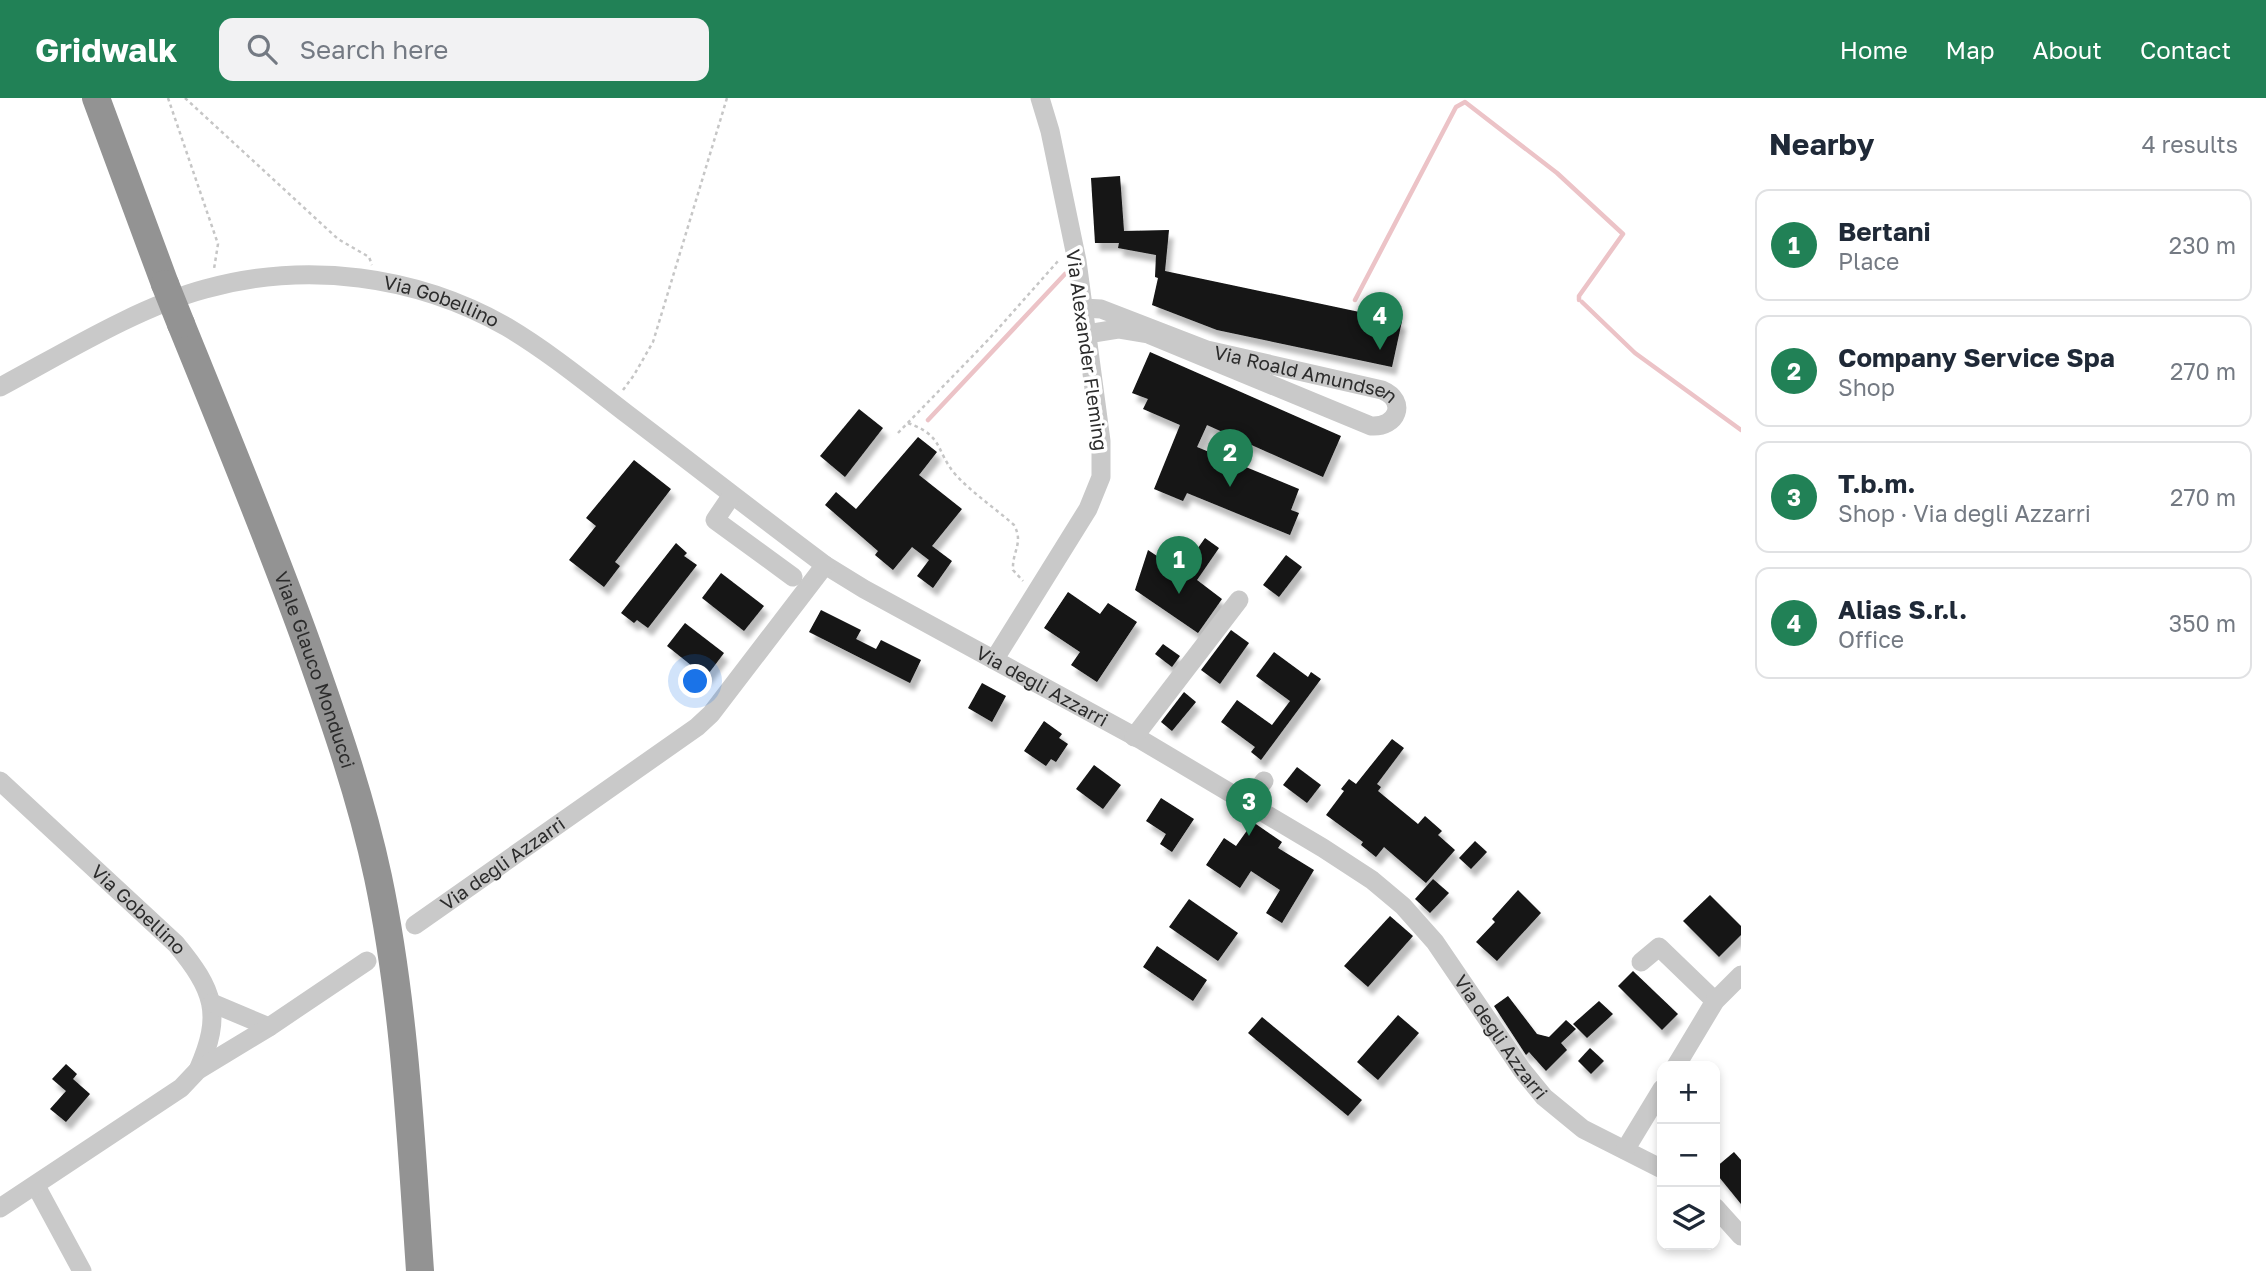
<!DOCTYPE html>
<html lang="en">
<head>
<meta charset="utf-8">
<style>
	:root { --surface:#fff; --page:#f2f2f3; --text:#1f2937; --muted:#747a83; --line:#e0e1e3; --accent:#218156 }
	body { margin:0; font-family:"Golos Text",sans-serif; background:var(--page); color:var(--text) }
	.controls { position:absolute; right:21px; bottom:21px; display:grid; overflow:hidden; border-radius:14px; box-shadow:0 4px 10px #0003 }
	.controls button { width:63px; height:63px; display:grid; place-items:center; padding:0; border:0; border-bottom:2px solid var(--line); background:var(--surface); color:var(--text); font:35px sans-serif }
	.you { position:absolute; left:696px; top:584px; width:24px; height:24px; margin:-18px; border:5px solid #fff; border-radius:50%; background:#1a73e8; box-shadow:0 0 0 10px #1a73e833 }
	.badge { display:grid; place-items:center; width:46px; height:46px; border-radius:50%; background:var(--accent); color:#fff; font-size:23px; font-weight:700 }
	.pin { position:absolute; translate:-50% -58px; filter:drop-shadow(0 2px 4px #0008) }
	.pin::after { content:''; position:absolute; top:37px; width:24px; height:21px; background:inherit; clip-path:polygon(0 0,100% 0,50% 100%) }
	.list { margin:0; padding:0; list-style:none }
	h2 { display:flex; justify-content:space-between; align-items:center; height:91px; margin:0; padding:0 28px; font-size:30px }
	h2 small { font-size:23px; font-weight:400; color:var(--muted) }
	.list li { display:grid; grid-template-columns:46px 1fr auto; gap:21px; align-items:center; box-sizing:border-box; height:112px; margin:0 14px 14px; padding:0 14px; border:2px solid var(--line); border-radius:14px }
	.list b { display:block; font-size:26px; white-space:nowrap }
	.list p { margin:0; font-size:23px; white-space:nowrap; color:var(--muted) }
	.list em { font-size:23px; font-style:normal; color:var(--muted) }
	.icon { flex:none; width:38px; height:38px; fill:none; stroke:currentColor; stroke-width:2; stroke-linecap:round; stroke-linejoin:round }
	.map { position:relative; flex:none; width:1741px; height:1173px; overflow:hidden }
	header { display:flex; align-items:center; gap:42px; box-sizing:border-box; height:98px; padding:0 35px; background:var(--accent); color:#fff }
	header strong { font-size:33px }
	nav { display:flex; gap:38px; margin-inline-start:auto; font-size:24px }
	.search { width:490px; height:63px; background:var(--page); display:flex; align-items:center; gap:18px; box-sizing:border-box; padding:0 24px; border-radius:14px; color:var(--muted); font-size:26px }
	main { display:flex }
	aside { flex:1; background:var(--surface) }
	.map>svg:first-child { display:block }
	.lines { fill:none; stroke-linecap:round; stroke-linejoin:round }
	.stream { stroke:#ecc3c7; stroke-width:4.5 }
	.building { fill:#131313; filter:url(#shadow) }
	.path { stroke:#c6c6c6; stroke-width:2.5; stroke-dasharray:3.5 3.5; stroke-linecap:butt }
	.minor { stroke:#c9c9c9; stroke-width:19 }
	.highway { stroke:#939393; stroke-width:28 }
	.highway-bridge { stroke:#939393; stroke-width:28 }
	.labels { text-anchor:middle; stroke-width:7; stroke-linejoin:round; paint-order:stroke }
	.street-label { font-size:19px; fill:#2c2c2c; stroke:#fff }
</style>
</head>
<body>
<header>
<strong>Gridwalk</strong>
<div class="search"><svg class="icon" aria-label="search" viewBox="0 0 24 24"><circle cx="10" cy="10" r="6"/><path d="M15 15l6 6"/></svg>Search here</div>
<nav><a>Home</a><a>Map</a><a>About</a><a>Contact</a></nav>
</header>
<main>
<div class="map">
<svg width="1741" height="1173" viewBox="0 0 1741 1173">
	<defs>
		<filter id="shadow"><feDropShadow dx="4.5" dy="8" stdDeviation="2" flood-color="#0004"/></filter>
	</defs>
	<rect width="100%" height="100%" fill="#fff"/>
	<g class="lines">
		<!-- stream -->
		<g class="stream">
			<polyline points="1355,202 1456,9 1465,4 1557,75 1623,136 1579,198 1579,202"/>
			<polyline points="1582,204 1635,255 1741,332"/>
			<polyline points="928,322 1065,176"/>
		</g>
	</g>
	<!-- building -->
	<g class="building">
		<polygon points="1120,78 1124,133 1169,132 1165,173 1402,223 1392,269 1217,232 1152,207 1158,180 1155,179 1156,157 1118,150 1119,145 1095,145 1091,80"/>
		<polygon points="1150,254 1341,338 1323,379 1207,327 1197,349 1299,391 1291,412 1299,415 1290,437 1187,395 1183,403 1154,391 1180,327 1143,311 1148,301 1132,295"/>
		<polygon points="859,311 883,330 845,379 820,358"/>
		<polygon points="918,339 937,354 919,377 962,411 932,448 952,463 933,490 917,478 929,462 912,449 893,472 875,457 878,453 825,407 836,394 856,411"/>
		<polygon points="634,362 671,391 615,464 620,468 604,489 569,462 596,428 586,420"/>
		<polygon points="1205,440 1219,450 1197,482 1222,501 1198,535 1135,492 1148,452 1181,474"/>
		<polygon points="676,445 687,455 684,458 697,467 648,530 637,522 634,525 621,515"/>
		<polygon points="1286,457 1302,469 1279,499 1263,487"/>
		<polygon points="721,475 764,508 744,533 702,500"/>
		<polygon points="1068,494 1100,516 1108,505 1137,524 1097,584 1071,567 1080,554 1044,530"/>
		<polygon points="821,512 861,532 856,541 876,551 881,542 921,562 910,585 809,534"/>
		<polygon points="685,525 724,555 706,579 667,548"/>
		<polygon points="1231,532 1249,545 1220,586 1201,572"/>
		<polygon points="1163,546 1180,558 1172,569 1155,556"/>
		<polygon points="1274,554 1308,579 1311,574 1321,581 1261,662 1251,654 1255,649 1221,624 1237,602 1272,627 1290,603 1256,578"/>
		<polygon points="982,585 1006,598 992,624 968,610"/>
		<polygon points="1184,594 1196,604 1172,633 1161,624"/>
		<polygon points="1044,623 1062,636 1059,640 1068,646 1056,664 1051,661 1046,668 1024,653"/>
		<polygon points="1392,641 1404,650 1377,686 1381,689 1378,693 1418,726 1425,718 1442,733 1438,737 1455,752 1426,785 1384,749 1376,759 1361,747 1363,744 1326,717 1344,693 1341,691 1349,681 1356,686"/>
		<polygon points="1094,667 1121,687 1103,711 1076,691"/>
		<polygon points="1297,669 1321,687 1307,705 1283,687"/>
		<polygon points="1161,700 1194,721 1172,754 1160,746 1166,736 1146,723"/>
		<polygon points="1253,724 1282,744 1278,750 1314,772 1282,825 1266,815 1280,792 1251,773 1240,790 1206,767 1224,740 1236,748"/>
		<polygon points="1475,743 1487,754 1471,771 1459,760"/>
		<polygon points="1433,781 1449,795 1430,815 1415,801"/>
		<polygon points="1518,792 1541,815 1497,863 1476,844 1495,824 1492,821"/>
		<polygon points="1710,797 1741,828 1741,837 1719,859 1683,823"/>
		<polygon points="1189,801 1238,835 1218,863 1169,829"/>
		<polygon points="1390,818 1413,838 1368,889 1344,868"/>
		<polygon points="1157,848 1207,882 1193,903 1143,869"/>
		<polygon points="1633,873 1678,916 1662,932 1618,888"/>
		<polygon points="1508,898 1537,936 1549,939 1566,922 1576,931 1561,945 1567,952 1546,973 1529,954 1526,957 1494,908"/>
		<polygon points="1599,903 1613,916 1587,940 1573,926"/>
		<polygon points="1398,917 1419,935 1378,982 1357,964"/>
		<polygon points="1262,919 1362,1002 1348,1018 1248,935"/>
		<polygon points="1590,950 1604,963 1591,976 1578,963"/>
		<polygon points="66,966 77,976 73,981 90,996 66,1024 50,1011 66,993 52,981"/>
		<polygon points="1734,1054 1741,1062 1741,1106 1715,1074 1715,1070"/>
	</g>
	<g class="lines">
		<!-- path -->
		<g class="path">
			<polyline points="168,0 218,146 214,171"/>
			<polyline points="185,0 338,141 369,159 372,167"/>
			<polyline points="623,292 634,277 653,244 727,0"/>
			<path d="M908,325C944,338 935,352 955,376C972,395 995,410 1014,427C1024,445 1012,453 1013,472L1023,483"/>
			<polyline points="898,335 989,241 1059,162"/>
		</g>
		<!-- minor -->
		<g class="minor">
			<path id="s1" d="M1083,210L1101,211L1207,252L1382,292C1408,303 1397,330 1371,328L1148,236L1118,231L1087,236"/>
			<path id="s2" d="M0,289C62,256 138,209 205,191C306,163 416,177 507,229C549,254 588,286 627,316C693,366 758,417 825,467L864,491L1143,643L1323,750L1372,782L1403,808L1435,844L1522,972L1544,999L1583,1031L1662,1071"/>
			<polyline points="732,397 715,422 793,479"/>
			<polyline points="994,562 1088,411 1101,379 1101,343 1077,163 1050,33 1040,0"/>
			<polyline points="1134,639 1239,502"/>
			<path id="s3" d="M0,683L176,846C214,892 223,916 198,972"/>
			<polyline points="1248,705 1264,683"/>
			<path id="s4" d="M415,827L697,629L711,616L825,467"/>
			<polyline points="1641,864 1659,849 1715,903"/>
			<polyline points="212,905 269,929"/>
			<polyline points="1676,968 1715,903 1741,877"/>
			<polyline points="1625,1052 1662,991"/>
			<polyline points="36,1088 82,1173"/>
			<polyline points="1715,1109 1741,1138"/>
			<polyline points="0,1110 181,990 198,972 269,929 367,863"/>
		</g>
		<!-- highway -->
		<g class="highway">
			<polyline points="96,0 165,186"/>
			<path id="s5" d="M181,226C224,332 268,438 307,546C334,622 361,699 378,779C405,908 411,1042 420,1173"/>
		</g>
		<!-- highway-bridge -->
		<polyline class="highway-bridge" points="165,186 181,226"/>
	</g>
	<g class="labels">
		<!-- street labels -->
		<g class="street-label">
			<text dy="7" stroke="none"><textPath href="#s2" startOffset="469">Via Gobellino</textPath></text>
			<text transform="translate(1087 252) rotate(82)" y="7">Via Alexander Fleming</text>
			<text dy="7" stroke="none"><textPath href="#s1" startOffset="233">Via Roald Amundsen</textPath></text>
			<text dy="7" stroke="none"><textPath href="#s5" startOffset="371">Viale Glauco Monducci</textPath></text>
			<text dy="7" stroke="none"><textPath href="#s2" startOffset="1186">Via degli Azzarri</textPath></text>
			<text dy="7" stroke="none"><textPath href="#s4" startOffset="107">Via degli Azzarri</textPath></text>
			<text dy="7" stroke="none"><textPath href="#s3" startOffset="189">Via Gobellino</textPath></text>
			<text dy="7" stroke="none"><textPath href="#s2" startOffset="1773">Via degli Azzarri</textPath></text>
		</g>
	</g>
</svg>
<div class="controls">
<button>+</button>
<button>−</button>
<button><svg class="icon" aria-label="layers" viewBox="0 0 24 24"><path d="M12 4l9 5-9 5-9-5zM3 14l9 5 9-5"/></svg></button>
</div>
<div class="you"></div>
<div class="pin badge" style="left:1179px;top:496px">1</div>
<div class="pin badge" style="left:1230px;top:389px">2</div>
<div class="pin badge" style="left:1249px;top:738px">3</div>
<div class="pin badge" style="left:1380px;top:252px">4</div>
</div>
<aside>
<h2>Nearby<small>4 results</small></h2>
<ul class="list">
<li><span class="badge">1</span><div><b>Bertani</b><p>Place</p></div><em>230 m</em></li>
<li><span class="badge">2</span><div><b>Company Service Spa</b><p>Shop</p></div><em>270 m</em></li>
<li><span class="badge">3</span><div><b>T.b.m.</b><p>Shop · Via degli Azzarri</p></div><em>270 m</em></li>
<li><span class="badge">4</span><div><b>Alias S.r.l.</b><p>Office</p></div><em>350 m</em></li>
</ul>
</aside>
</main>
</body>
</html>
